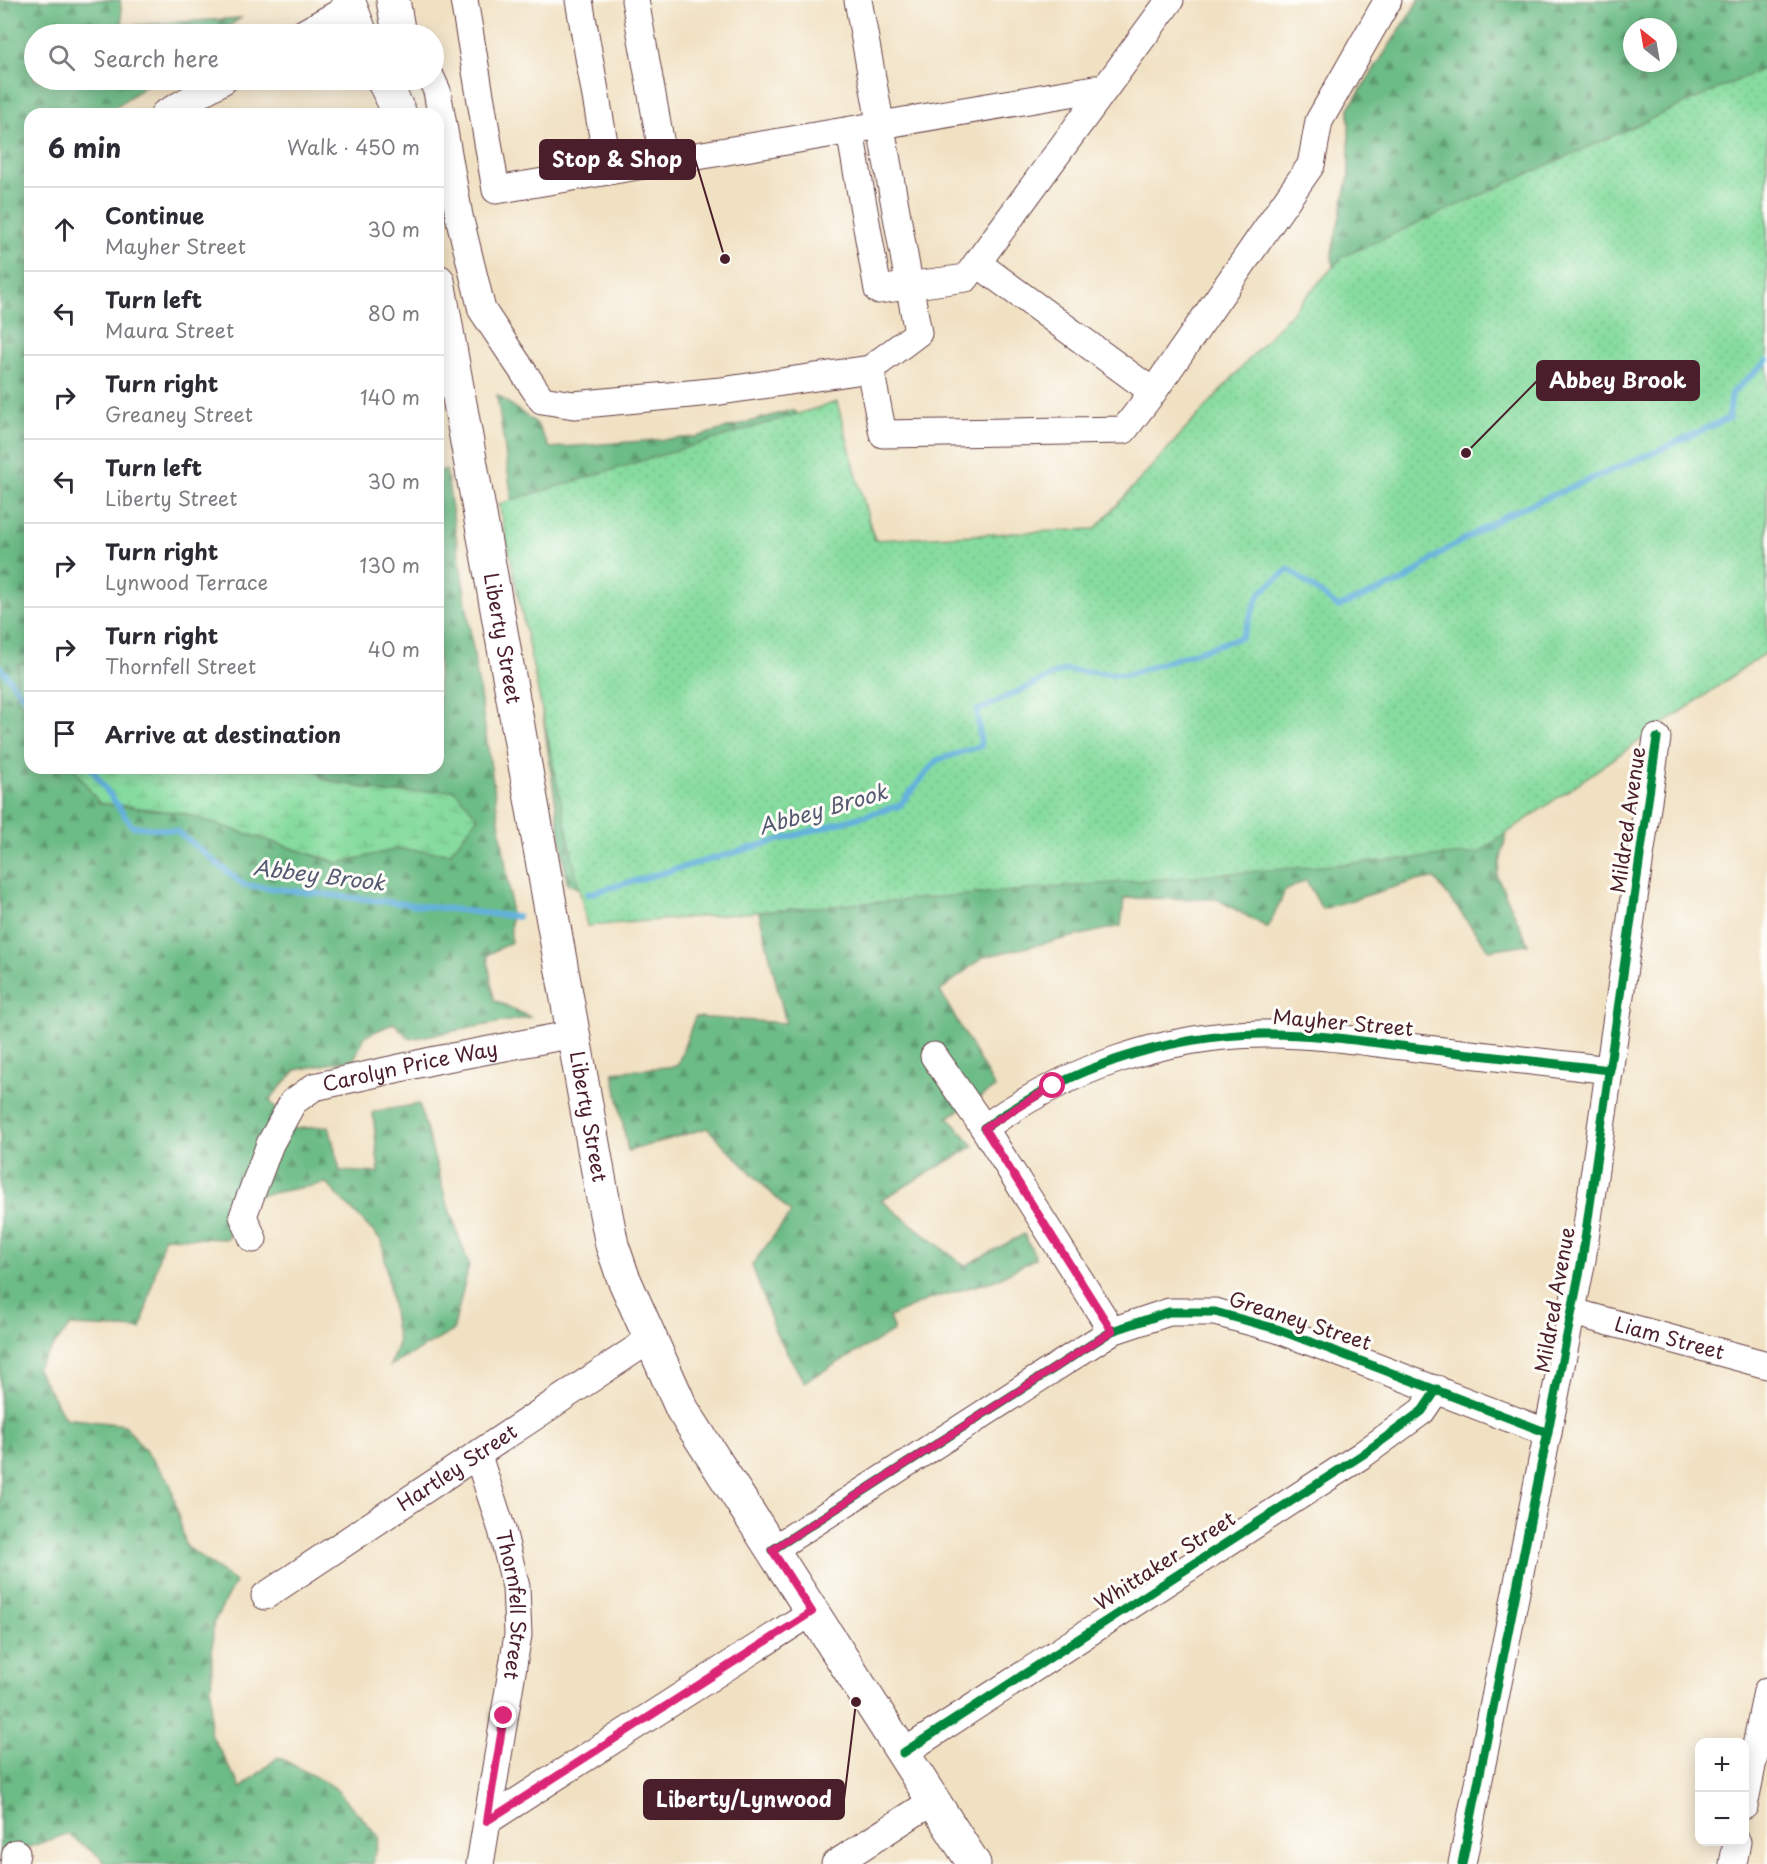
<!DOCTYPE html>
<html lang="en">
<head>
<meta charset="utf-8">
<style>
	:root { --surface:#fff; --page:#f7f7f7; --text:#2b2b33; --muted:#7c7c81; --line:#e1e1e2 }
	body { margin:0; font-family:"Playpen Sans",sans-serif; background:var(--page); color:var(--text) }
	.controls { position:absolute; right:18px; bottom:18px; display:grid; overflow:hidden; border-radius:12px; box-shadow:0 3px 15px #0003 }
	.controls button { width:54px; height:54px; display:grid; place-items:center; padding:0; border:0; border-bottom:2px solid var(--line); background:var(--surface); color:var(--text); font:30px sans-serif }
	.compass { position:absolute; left:1623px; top:18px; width:54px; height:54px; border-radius:50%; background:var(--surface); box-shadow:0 3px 15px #0003; rotate:329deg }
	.stop { position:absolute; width:18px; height:18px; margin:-14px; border:4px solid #db2777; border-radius:50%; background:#fff }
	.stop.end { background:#db2777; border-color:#fff; box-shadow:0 2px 6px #0008 }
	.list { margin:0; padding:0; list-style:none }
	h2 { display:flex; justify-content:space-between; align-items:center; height:78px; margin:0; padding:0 24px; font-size:26px }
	h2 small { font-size:20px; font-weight:400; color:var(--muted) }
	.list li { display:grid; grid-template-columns:39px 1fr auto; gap:18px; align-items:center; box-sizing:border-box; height:84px; padding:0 24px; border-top:2px solid var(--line) }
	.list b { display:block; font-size:22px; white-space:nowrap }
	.list p { margin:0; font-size:20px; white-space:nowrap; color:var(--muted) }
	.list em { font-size:20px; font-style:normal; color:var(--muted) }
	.icon { flex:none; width:33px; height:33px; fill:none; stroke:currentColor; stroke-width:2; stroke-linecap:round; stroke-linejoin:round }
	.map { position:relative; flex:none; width:1767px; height:1864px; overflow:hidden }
	.search { position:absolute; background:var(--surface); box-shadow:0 3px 15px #0003; left:24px; top:24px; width:420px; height:66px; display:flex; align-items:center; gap:15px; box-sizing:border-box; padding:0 21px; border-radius:33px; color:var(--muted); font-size:22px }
	.panel { position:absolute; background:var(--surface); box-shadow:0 3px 15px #0003; left:24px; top:108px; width:420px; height:666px; border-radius:18px }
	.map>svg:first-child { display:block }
	.forest { fill:url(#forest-firs); stroke:#5b6e58; stroke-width:1.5; fill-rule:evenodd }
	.wetland { fill:url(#wetland-marsh); stroke:#687e65; stroke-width:1.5 }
	.park { fill:url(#park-dots); stroke:#687e65; stroke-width:1.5 }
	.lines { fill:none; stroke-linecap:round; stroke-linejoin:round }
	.stream { stroke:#63b1dd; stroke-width:6 }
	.minor-casing { stroke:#633c42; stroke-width:29 }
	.major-casing { stroke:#633c42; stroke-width:35 }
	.minor { stroke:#fff; stroke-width:27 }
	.major { stroke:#fff; stroke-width:33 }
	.cycleway-casing { stroke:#fdfcf7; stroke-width:13 }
	.cycleway { stroke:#00873e; stroke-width:9 }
	.route { stroke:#db2777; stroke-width:8 }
	.labels { text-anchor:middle; stroke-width:6; stroke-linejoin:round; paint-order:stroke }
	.street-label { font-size:20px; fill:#4a1f2b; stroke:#fdfcf7 }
	.water-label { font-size:21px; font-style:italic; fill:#545972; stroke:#fdfcf7 }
	.leader { fill:none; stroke:#4a1f2b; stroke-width:2 }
	.callout-dot { fill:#4a1f2b; stroke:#fdfcf7; stroke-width:2 }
	.callout { fill:#4a1f2b; stroke:#4a1f2b; stroke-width:2 }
	.callout-label { font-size:21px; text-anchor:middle; font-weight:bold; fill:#fff }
</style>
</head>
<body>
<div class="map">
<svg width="1767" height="1864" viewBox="0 0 1767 1864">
	<defs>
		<pattern id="forest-firs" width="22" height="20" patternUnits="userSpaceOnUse" patternTransform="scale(1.5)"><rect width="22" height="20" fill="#6cbc86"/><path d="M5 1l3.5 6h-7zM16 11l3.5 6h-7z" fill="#5b986e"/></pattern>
		<pattern id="wetland-marsh" width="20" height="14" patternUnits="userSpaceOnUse" patternTransform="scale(1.5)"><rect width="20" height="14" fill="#86dc9f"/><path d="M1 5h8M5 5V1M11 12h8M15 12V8" fill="none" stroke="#75bc89"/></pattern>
		<pattern id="park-dots" width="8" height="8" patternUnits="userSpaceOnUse" patternTransform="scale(1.5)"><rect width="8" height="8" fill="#86dc9f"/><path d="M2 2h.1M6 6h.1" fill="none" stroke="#75bc89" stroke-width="1.8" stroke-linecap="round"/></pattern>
	</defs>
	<rect width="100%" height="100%" fill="#fdfcf7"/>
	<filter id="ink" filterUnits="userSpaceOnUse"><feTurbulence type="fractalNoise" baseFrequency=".0167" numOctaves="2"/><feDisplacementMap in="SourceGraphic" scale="12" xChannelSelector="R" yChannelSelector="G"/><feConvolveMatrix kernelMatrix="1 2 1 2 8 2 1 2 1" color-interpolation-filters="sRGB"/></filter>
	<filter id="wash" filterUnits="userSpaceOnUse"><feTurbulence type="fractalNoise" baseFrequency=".008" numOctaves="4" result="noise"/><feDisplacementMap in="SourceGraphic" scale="24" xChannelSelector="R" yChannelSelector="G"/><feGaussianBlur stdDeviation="1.35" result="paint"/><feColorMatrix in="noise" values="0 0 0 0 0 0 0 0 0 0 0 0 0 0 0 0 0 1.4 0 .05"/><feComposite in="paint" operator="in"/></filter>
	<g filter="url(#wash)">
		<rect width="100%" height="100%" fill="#f1e1c3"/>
		<!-- forest -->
		<g class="forest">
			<polygon points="0,0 120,0 123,26 241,18 217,34 34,34 34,80 154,80 105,114 30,114 30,661 18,666 17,698 30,713 30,768 74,768 99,803 182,813 338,863 397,849 451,853 454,790 388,793 323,779 315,768 438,768 438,471 446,470 510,894 511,942 487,955 494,1000 530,1017 410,1039 394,1023 365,1036 354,1059 296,1070 269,1100 294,1129 329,1126 340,1171 379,1173 373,1112 419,1104 448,1206 469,1265 453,1331 390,1366 398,1343 382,1241 326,1183 229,1201 228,1239 164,1237 141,1329 70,1326 36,1368 65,1418 125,1425 170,1482 186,1546 235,1582 213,1624 210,1733 241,1788 278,1757 334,1787 379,1837 373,1864 105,1864 100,1857 67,1834 0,1857"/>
			<path d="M1419,0H1767V597L1524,754L1497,876L1528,944L1489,950L1435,879L1414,881L1322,909L1306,880L1285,891L1268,928L1217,899L1124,898L1121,926L983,957L940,991L995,1088L948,1117L974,1146L881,1200L965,1266L1024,1234L1036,1258L995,1280L930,1299L889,1317L894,1331L804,1382L775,1331L752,1265L791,1213L707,1128L628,1151L613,1072L677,1066L695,1017L786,1023L754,891L628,910L567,883L497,395L536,423L550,448L696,437L792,410L837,440L879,550L1100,540L1334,289L1332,252L1349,176V108ZM1632,27H1668V63H1632Z"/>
		</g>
		<!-- wetland -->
		<g class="wetland">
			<polygon points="30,661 30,713 17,698 18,665"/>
			<polygon points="74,768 315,768 323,779 388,793 454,790 478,817 450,853 397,849 339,863 182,813 99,803"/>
		</g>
		<!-- park -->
		<polygon class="park" points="1767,67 1767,652 1478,853 587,926 499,504 837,402 874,540 1095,529 1342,257"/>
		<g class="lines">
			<!-- stream -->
			<g class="stream">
				<polyline points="0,667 30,705"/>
				<polyline points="91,768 132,826 177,831 244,885 518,917"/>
				<polyline points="588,894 899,806 937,760 981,746 977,711 1064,670 1126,675 1242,637 1260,593 1289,569 1338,607 1405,580 1441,553 1506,515 1655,452 1729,418 1732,393 1767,361"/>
			</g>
		</g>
	</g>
	<g filter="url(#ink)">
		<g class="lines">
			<defs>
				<g id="minor">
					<polyline points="464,0 496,190 1106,87"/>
					<polyline points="579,0 609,171"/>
					<polyline points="635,0 664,162"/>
					<polyline points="302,34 350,7"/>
					<polyline points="432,80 437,91 459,216 482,310 542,400 574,405 721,391 870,369 918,333 858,0"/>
					<polyline points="164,114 224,80"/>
					<polyline points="850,131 878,290 966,278 1170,0"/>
					<polyline points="977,263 1153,392 1311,165 1319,121 1388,0"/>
					<polyline points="870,369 883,434 1124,430 1153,392"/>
					<polyline points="934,1056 984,1128 1112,1331"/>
					<path d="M984,1128C1065,1070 1163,1035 1263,1034C1314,1033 1366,1042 1417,1048C1481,1055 1546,1063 1610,1070"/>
					<path id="s1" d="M253,1239L243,1216L270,1144L293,1102L314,1087L436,1060L574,1034"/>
					<path id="s2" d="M1573,1312L1767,1365"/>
					<path id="s3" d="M478,1456L502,1530L516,1587L518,1635L480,1864"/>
					<polyline points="772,1550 1112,1331 1169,1312 1215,1312 1277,1329 1548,1433"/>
					<path id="s4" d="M265,1596L649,1340"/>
					<polyline points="903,1753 1362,1455 1422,1411 1437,1389"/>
					<polyline points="1744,1806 1767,1691"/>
					<polyline points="487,1821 812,1612"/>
					<polyline points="14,1864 16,1853"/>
					<polyline points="835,1864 933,1801"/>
					<polyline points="1462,1864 1582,1260 1657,738"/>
					<polyline points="1733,1864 1737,1842"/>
				</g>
				<g id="major">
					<polyline points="348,0 361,34"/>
					<polyline points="393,0 399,34"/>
					<polyline points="383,80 400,114"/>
					<path id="s5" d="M438,281L601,1188L612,1245L623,1277L682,1409L974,1864"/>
				</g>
			</defs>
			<!-- minor casing -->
			<use href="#minor" class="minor-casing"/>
			<!-- major casing -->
			<use href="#major" class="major-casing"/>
			<!-- minor -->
			<use href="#minor" class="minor"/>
			<!-- major -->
			<use href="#major" class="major"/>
			<defs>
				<g id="cycleway">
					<path d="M984,1128C1065,1070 1163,1035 1263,1034C1314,1033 1366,1042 1417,1048C1481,1055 1546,1063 1610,1070"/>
					<polyline points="772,1550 1112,1331 1169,1312 1215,1312 1277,1329 1548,1433"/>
					<polyline points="903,1753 1362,1455 1422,1411 1437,1389"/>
					<polyline points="1462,1864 1582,1260 1657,738"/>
				</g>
			</defs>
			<!-- cycleway casing -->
			<use href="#cycleway" class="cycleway-casing"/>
			<!-- cycleway -->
			<use href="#cycleway" class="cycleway"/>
		</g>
	</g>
	<g class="lines" filter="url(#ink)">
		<!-- route -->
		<polyline class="route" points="504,1716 487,1821 812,1612 772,1550 1112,1331 984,1128 1053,1086"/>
	</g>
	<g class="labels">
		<!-- street labels -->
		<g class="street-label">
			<text dy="7" stroke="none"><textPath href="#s5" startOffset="363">Liberty Street</textPath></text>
			<text transform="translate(1628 820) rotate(-82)" y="7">Mildred Avenue</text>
			<text transform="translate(1343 1023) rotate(5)" y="7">Mayher Street</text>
			<text dy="7" stroke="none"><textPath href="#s1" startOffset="274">Carolyn Price Way</textPath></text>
			<text dy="7" stroke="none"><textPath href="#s5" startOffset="849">Liberty Street</textPath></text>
			<text transform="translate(1555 1300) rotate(-80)" y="7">Mildred Avenue</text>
			<text transform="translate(1300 1321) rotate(18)" y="7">Greaney Street</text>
			<text dy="7" stroke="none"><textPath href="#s2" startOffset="100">Liam Street</textPath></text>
			<text dy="7" stroke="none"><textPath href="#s4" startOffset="231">Hartley Street</textPath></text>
			<text transform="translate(1165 1561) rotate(-33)" y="7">Whittaker Street</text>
			<text dy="7" stroke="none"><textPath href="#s3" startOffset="154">Thornfell Street</textPath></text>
		</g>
		<!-- water labels -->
		<g class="water-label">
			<text transform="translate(823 810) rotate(-16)" y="7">Abbey Brook</text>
			<text transform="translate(319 876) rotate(7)" y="7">Abbey Brook</text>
		</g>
	</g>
	<!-- callouts -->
	<path class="leader" d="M725 259L695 159M1466 453L1537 381M856 1702L844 1800"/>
	<g class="callout-dot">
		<circle cx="725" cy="259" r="6"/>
		<circle cx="1466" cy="453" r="6"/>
		<circle cx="856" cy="1702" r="6"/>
	</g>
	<g class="callout">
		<rect x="540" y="140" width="155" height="39" rx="6"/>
		<rect x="1537" y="361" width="162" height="39" rx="6"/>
		<rect x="644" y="1780" width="200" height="39" rx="6"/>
	</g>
	<g class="callout-label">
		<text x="617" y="167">Stop &amp; Shop</text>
		<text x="1618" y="388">Abbey Brook</text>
		<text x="744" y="1807">Liberty/Lynwood</text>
	</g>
</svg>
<div class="controls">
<button>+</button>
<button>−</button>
</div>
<svg class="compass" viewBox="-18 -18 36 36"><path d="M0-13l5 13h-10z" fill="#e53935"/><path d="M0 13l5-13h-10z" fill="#7c7c81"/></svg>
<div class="stop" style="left:1053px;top:1086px"></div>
<div class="stop end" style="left:504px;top:1716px"></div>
<div class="search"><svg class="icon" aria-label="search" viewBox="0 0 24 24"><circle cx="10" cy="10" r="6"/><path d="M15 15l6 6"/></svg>Search here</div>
<section class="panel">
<h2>6 min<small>Walk · 450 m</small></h2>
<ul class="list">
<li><svg class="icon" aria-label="ahead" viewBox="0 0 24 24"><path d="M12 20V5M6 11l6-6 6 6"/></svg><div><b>Continue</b><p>Mayher Street</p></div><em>30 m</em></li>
<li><svg class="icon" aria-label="left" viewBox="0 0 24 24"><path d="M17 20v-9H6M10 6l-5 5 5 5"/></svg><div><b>Turn left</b><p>Maura Street</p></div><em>80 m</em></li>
<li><svg class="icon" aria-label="right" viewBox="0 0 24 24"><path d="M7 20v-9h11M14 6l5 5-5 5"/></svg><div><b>Turn right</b><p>Greaney Street</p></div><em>140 m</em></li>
<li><svg class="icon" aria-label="left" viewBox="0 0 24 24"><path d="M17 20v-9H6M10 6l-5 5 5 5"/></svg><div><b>Turn left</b><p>Liberty Street</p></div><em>30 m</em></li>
<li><svg class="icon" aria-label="right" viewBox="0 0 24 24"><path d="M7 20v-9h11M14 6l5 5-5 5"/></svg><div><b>Turn right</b><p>Lynwood Terrace</p></div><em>130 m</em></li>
<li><svg class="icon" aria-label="right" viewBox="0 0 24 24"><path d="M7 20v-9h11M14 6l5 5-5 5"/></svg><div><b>Turn right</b><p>Thornfell Street</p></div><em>40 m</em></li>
<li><svg class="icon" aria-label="arrive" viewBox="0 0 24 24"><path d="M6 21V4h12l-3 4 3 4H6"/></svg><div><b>Arrive at destination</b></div></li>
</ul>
</section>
</div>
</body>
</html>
